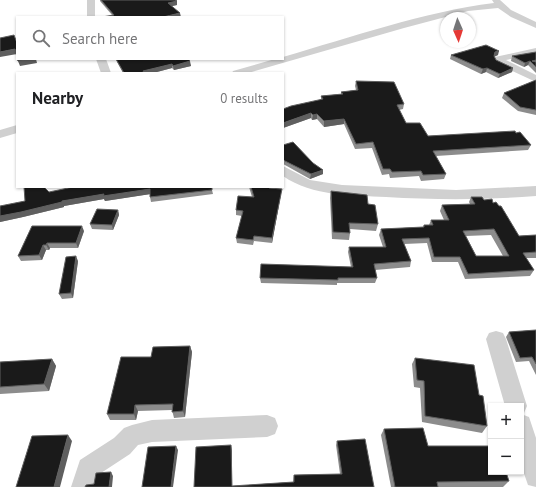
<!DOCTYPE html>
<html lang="en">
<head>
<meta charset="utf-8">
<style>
	:root { --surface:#fff; --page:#f6f6f6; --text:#202124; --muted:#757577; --line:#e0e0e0 }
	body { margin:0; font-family:"PT Sans",sans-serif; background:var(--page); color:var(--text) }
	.controls { position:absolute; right:12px; bottom:12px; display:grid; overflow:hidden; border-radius:0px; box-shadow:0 1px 3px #0004 }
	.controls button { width:36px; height:36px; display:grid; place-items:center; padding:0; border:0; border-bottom:1px solid var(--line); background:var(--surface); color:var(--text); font:20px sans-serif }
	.compass { position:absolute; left:440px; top:12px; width:36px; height:36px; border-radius:50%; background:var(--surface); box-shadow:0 1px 3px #0004; rotate:177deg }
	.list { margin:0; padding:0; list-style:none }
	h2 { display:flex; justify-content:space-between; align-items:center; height:52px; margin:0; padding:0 16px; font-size:17px }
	h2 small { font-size:13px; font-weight:400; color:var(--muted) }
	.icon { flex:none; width:22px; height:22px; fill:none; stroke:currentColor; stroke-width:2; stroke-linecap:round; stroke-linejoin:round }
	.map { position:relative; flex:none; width:536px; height:487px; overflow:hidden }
	.search { position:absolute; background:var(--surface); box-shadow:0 1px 3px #0004; left:16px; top:16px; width:268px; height:44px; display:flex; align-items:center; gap:10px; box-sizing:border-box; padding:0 14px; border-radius:0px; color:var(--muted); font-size:15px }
	.panel { position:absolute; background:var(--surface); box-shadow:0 1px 3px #0004; left:16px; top:72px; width:268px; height:116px; border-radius:0px }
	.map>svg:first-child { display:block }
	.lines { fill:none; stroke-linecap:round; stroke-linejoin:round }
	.minor { fill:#d0d0d0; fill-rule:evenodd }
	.wall { fill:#8c8c8c; fill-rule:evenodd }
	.shaded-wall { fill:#5f5f5f }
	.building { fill:#1a1a1a; stroke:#5f5f5f; fill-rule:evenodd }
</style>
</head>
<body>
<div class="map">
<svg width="536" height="487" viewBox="0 0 536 487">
	<rect width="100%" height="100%" fill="#fff"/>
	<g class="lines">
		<!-- minor -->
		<g class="minor">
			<rect x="87" y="0" width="8" height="17"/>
			<path d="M492,0H500L511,10L536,22V28L511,17L498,8L468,11L404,28L248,73H232L233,71L275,59H283V57C352,37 423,12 494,3Z"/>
			<polygon points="536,48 536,54 506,60 536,75 536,82 495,63 494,61 495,57"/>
			<polygon points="96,59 106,59 111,73 101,73"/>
			<polygon points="17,125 17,133 0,138 0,130"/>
			<path d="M283,166L310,180L342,185L456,190L536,186V196C486,200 436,200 386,197C352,195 313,197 283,176Z"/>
			<polygon points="496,331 503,333 506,339 527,406 524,413 521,414 521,406 505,406 486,339 489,333"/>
			<polygon points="521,414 529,417 536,438 536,487 528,485 521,465"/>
			<polygon points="267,415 275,418 278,426 275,434 267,437 152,442 138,445 130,454 98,475 95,487 71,487 80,460 114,438 124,428 132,425 152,420"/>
		</g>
	</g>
	<!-- wall -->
	<g class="wall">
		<polygon points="100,0 175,0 177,1 177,5 112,15 100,1"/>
		<polygon points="536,52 536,73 528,65 524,67 511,61 512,56"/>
		<polygon points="451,55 498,55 494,56 496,60 513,68 512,72 498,78 486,72 481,74 450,59"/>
		<polygon points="116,59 188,59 191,66 174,70 172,68 153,73 123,73 117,62"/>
		<polygon points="536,80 536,115 518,111 502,98 504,93"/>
		<polygon points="356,81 404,104 403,109 399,110 406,123 428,136 516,133 531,145 528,150 436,156 446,174 444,179 421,181 419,176 390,178 389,174 382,175 372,148 355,149 344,124 324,127 317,119 312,120 311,118 283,128 321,100 321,96 341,94 341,92 356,90 355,86"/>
		<polygon points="283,145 323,174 310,179 285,165 283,164"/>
		<polygon points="249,187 269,187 269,188 281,194 272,243 254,241 253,245 237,243 236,238 242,216 236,215 236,210 252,197"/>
		<polygon points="212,190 213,194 151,202 150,197 150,194 105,201 104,199 64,206 64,207 23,217 0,222 0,206 25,201 49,192"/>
		<polygon points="331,191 368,204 378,224 376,231 350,229 350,233 349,240 332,239 330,198"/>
		<path d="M471,197L493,203L519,236L536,235V258H526L534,270L530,276L465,279L458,262H432L427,243L404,244L411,261L410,267L375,270L377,278L375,283H337V285L261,283L260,278L351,267L348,252L349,247H383L379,235L381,229L423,227L424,225H429L431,220H444L440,211L442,205L470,204L469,202ZM491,235L503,256H476L466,236Z"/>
		<polygon points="118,210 119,215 113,230 92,229 90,224"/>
		<polygon points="32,226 84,231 78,248 50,248 49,250 46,250 42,260 21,261 18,256"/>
		<polygon points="78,261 73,298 62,299 59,294"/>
		<polygon points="536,330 536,375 529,361 516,362 506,337 509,332"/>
		<polygon points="190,346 192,352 185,417 174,418 172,410 138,411 136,420 110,420 107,414 151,357"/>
		<polygon points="415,358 487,426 482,433 422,422 420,388 414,387 412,364"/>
		<polygon points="52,359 56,366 49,391 0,394 0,362"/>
		<polygon points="384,429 428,446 509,481 503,487 391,487 381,435"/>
		<polygon points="337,441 374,487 194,487 232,450 232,486 293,482 294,475 340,474 336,445"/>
	</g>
	<!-- shaded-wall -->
	<g class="shaded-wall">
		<polygon points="177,1 177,5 168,7 168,3"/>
		<polygon points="180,13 181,17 163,17"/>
		<polygon points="15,49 17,54 0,57 0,52"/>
		<polygon points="499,51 498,55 494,57 495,52"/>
		<polygon points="31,59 36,59 37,63 20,66 18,61"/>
		<polygon points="190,61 191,66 174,70 173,66"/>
		<polygon points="530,61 528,65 524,67 525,63"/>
		<polygon points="172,64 172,68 153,73 143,73 143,71"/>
		<polygon points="487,68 486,72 481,74 483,69"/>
		<polygon points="513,68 512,72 498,78 500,74"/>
		<polygon points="311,113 311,118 283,128 283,123"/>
		<polygon points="317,114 317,119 312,120 313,115"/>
		<polygon points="344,119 344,124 324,127 324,121"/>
		<polygon points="323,170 323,174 310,179 311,174"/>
		<polygon points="150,189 151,194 105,201 104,199 64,206 64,207 23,217 0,222 0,216 62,201 104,194"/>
		<polygon points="282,189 281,194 272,243 272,238"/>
		<polygon points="118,210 119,215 113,230 112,225"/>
		<polygon points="82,226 84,231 78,248 76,243"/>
		<polygon points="47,243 50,248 49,250 46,245"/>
		<polygon points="43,245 46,250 42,260 39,255"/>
		<polygon points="76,256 78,261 73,298 71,293"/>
		<polygon points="190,346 192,352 185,417 183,411"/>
		<polygon points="52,359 56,366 49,391 44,384"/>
		<polygon points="135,405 138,411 136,420 134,414"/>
		<polygon points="68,435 72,441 60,487 54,487"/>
		<polygon points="231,445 232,450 232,487"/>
		<polygon points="176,446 178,450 173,487 171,487"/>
		<polygon points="111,472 113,476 112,487 109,487"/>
	</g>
	<!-- building -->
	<g class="building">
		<polygon points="101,0 175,0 177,1 168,3 180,13 163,17 102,17 114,15"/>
		<polygon points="14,35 17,43 17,57 15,49 0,52 0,38"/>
		<polygon points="486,45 499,51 495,52 494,56 496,60 513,68 500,74 487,68 483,69 451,55"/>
		<polygon points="536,52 536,60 532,61 536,62 536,67 530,61 525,63 512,56"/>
		<polygon points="17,59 31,59 18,61"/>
		<polygon points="116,59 188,59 190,61 173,66 172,64 143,71 144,73 124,73"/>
		<polygon points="536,80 536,110 520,107 504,93"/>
		<polygon points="356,81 394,82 404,104 397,105 406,123 420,123 428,136 515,131 516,133 520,132 531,145 433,151 446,174 423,175 421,171 392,172 390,169 383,169 373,142 356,144 344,119 324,121 317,114 313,115 311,113 283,123 283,109 291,106 323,99 321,96 343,94 341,92 358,90"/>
		<polygon points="293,142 313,163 323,170 311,174 285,161 283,159 283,145"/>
		<polygon points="24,187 44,187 49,192 73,187 212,187 212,190 150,197 150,189 103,196 104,194 62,201 62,202 21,212 0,216 0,206 25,201"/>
		<polygon points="251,187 269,187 269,188 282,189 272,238 254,236 253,240 236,238 243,211 236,210 238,196 254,197"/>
		<polygon points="331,191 367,195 368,204 375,205 378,224 349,223 350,233 333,232"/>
		<path d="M471,197H482L484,200L492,199L493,203L496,202L499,206H501L519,236L536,235V252L523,253L534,270L468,274L460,257H434L429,238L402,239L411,261L374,264L377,278H338V280L260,278L261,264L353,267L349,247H386L381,229L424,227V225H433L431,220H449L442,205L475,204ZM494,229L509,256H476L463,231Z"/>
		<polygon points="97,209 118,210 112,225 90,224"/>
		<polygon points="32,226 82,226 76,243 47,243 46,245 43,245 39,255 18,256"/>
		<polygon points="76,256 71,293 59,294 66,257"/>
		<polygon points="536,330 536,364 532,357 520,358 509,332"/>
		<polygon points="190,346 183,411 172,412 173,404 135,405 134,414 107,414 121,357 151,357 153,347"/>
		<polygon points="415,358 474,365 479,395 483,396 487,426 425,416 424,381 417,380"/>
		<polygon points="52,359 44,384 0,387 0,362"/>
		<polygon points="423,428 428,446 491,446 491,472 506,472 509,481 437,482 438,487 395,487 384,429"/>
		<polygon points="68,435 54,487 16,487 32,436"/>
		<polygon points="365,439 374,487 194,487 196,447 231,445 232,486 294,482 294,475 342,474 337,441"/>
		<polygon points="176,446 171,487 142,487 148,447"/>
		<polygon points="111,472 109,487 85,487 86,485 94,484 96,473"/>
	</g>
</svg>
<div class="controls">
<button>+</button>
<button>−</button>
</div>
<svg class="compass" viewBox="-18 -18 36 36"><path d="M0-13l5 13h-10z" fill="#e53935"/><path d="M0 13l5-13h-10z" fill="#757577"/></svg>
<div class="search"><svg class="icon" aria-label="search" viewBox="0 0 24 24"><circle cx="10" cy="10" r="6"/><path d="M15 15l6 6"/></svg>Search here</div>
<section class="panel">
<h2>Nearby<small>0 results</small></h2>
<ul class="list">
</ul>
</section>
</div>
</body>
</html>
